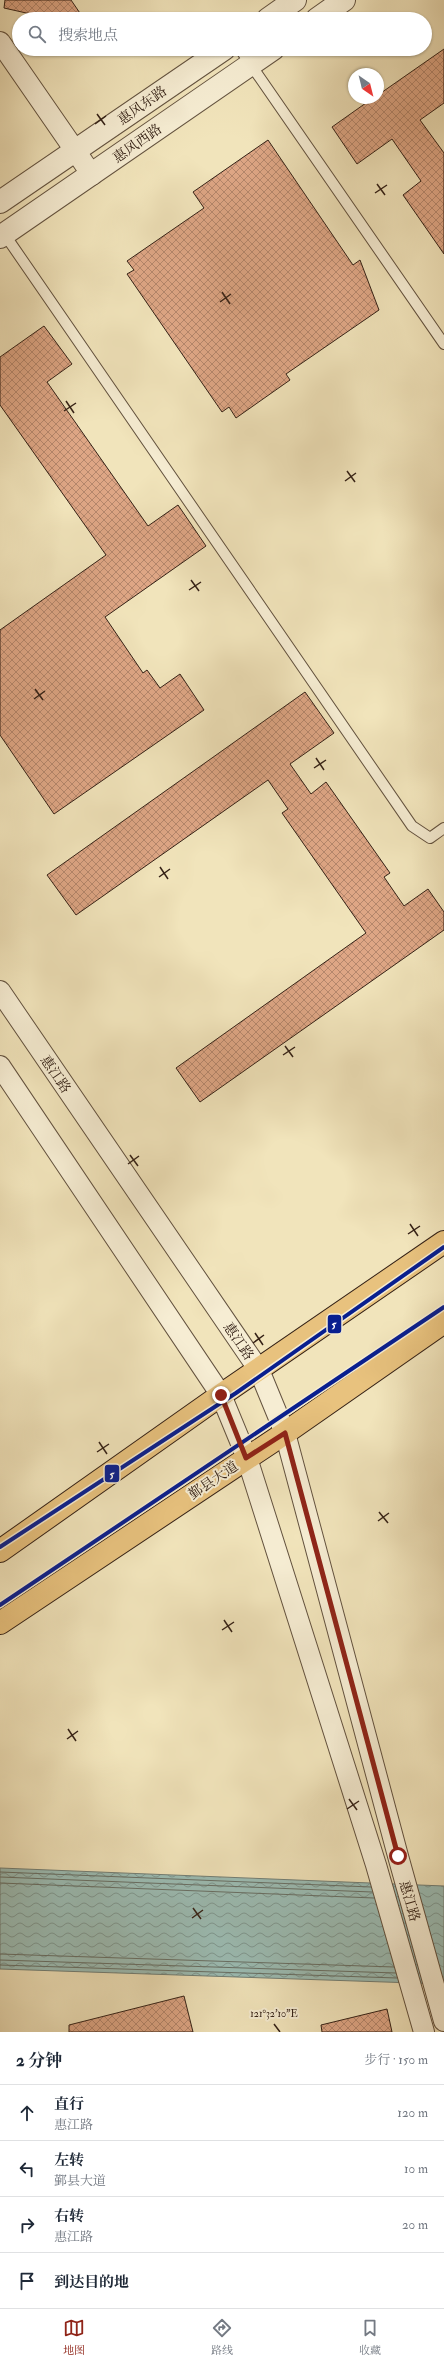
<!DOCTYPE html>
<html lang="zh">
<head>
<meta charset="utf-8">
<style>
	:root { --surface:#fff; --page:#f6f6f7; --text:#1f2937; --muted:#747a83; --line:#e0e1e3; --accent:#8f2418 }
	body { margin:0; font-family:"IM FELL Double Pica","Noto Serif SC",serif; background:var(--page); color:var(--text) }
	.compass { position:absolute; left:348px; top:68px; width:36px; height:36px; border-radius:50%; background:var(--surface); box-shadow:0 1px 3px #0004; rotate:145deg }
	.stop { position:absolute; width:12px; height:12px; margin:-9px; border:3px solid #8f2418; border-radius:50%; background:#fff }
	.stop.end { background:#8f2418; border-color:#fff; box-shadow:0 1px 4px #0008 }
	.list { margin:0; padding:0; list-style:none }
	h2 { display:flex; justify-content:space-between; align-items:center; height:52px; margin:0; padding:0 16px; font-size:17px }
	h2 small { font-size:13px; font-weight:400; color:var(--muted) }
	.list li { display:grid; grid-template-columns:26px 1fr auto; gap:12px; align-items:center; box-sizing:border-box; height:56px; padding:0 16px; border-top:1px solid var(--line) }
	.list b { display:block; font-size:15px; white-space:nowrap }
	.list p { margin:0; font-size:13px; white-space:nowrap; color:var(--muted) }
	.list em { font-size:13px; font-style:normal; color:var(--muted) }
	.icon { flex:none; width:22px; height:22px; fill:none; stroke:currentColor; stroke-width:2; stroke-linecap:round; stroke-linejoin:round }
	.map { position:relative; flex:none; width:444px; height:2032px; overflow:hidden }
	.search { position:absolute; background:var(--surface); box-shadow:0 1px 3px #0004; left:12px; right:12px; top:12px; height:44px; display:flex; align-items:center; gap:10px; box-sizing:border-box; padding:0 14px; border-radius:22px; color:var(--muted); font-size:15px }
	.sheet { height:276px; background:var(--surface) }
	nav { display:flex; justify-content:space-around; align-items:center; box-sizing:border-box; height:56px; border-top:1px solid var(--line); background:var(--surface); font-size:11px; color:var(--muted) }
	nav a { display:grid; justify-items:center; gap:2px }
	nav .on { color:var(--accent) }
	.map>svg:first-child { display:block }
	.water { fill:url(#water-waves); stroke:#727f76 }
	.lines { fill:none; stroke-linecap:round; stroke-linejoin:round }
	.shore { stroke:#687066; stroke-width:1 }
	.building { fill:url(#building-cross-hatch); stroke:#342116 }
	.service-casing { stroke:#63523f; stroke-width:12 }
	.minor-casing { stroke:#63523f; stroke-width:22 }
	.tertiary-casing { stroke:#63523f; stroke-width:24 }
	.primary-casing { stroke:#342116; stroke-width:24 }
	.service { stroke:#f6edd3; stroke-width:10 }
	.minor { stroke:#f6edd3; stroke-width:20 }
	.tertiary { stroke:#f6edd3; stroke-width:22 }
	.primary { stroke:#e8c27e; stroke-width:22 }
	.metro-1-casing { stroke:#f6edd3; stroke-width:7 }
	.metro-1 { stroke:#091f8f; stroke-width:4 }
	.route { stroke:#8f2418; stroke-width:5 }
	.ticks { fill:none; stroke:#342116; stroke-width:1.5 }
	.labels { text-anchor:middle; stroke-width:4; stroke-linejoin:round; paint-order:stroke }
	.street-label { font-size:14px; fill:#342116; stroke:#f6edd3 }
	.ticks-label { font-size:10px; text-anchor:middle; fill:#342116; stroke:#f6edd3; stroke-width:4; stroke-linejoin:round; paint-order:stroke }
	.line-badge { stroke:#f6edd3; stroke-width:1.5 }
	.badge-label { font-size:11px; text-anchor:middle; font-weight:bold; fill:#fff }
</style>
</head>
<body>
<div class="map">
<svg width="444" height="2032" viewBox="0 0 444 2032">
	<defs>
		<pattern id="water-waves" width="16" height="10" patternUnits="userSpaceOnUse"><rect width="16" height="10" fill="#9cbeb6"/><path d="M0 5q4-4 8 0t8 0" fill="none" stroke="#809a93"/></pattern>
		<pattern id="building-cross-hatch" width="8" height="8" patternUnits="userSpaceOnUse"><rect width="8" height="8" fill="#dea685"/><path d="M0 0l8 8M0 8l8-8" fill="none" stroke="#b5876c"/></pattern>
	</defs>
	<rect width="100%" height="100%" fill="#f1e4bb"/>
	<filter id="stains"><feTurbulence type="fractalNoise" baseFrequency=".005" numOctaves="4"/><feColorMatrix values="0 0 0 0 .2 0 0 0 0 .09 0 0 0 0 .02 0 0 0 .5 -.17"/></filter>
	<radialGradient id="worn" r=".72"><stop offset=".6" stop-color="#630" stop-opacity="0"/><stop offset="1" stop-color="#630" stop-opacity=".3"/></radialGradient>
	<!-- water -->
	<polygon class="water" points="0,1868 444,1886 444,1984 0,1969"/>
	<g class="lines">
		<!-- shore -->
		<g class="shore">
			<polyline points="0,1872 371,1887"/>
			<polyline points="0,1877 372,1892"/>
			<polyline points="0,1883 374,1898"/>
			<polyline points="0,1954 394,1967"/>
			<polyline points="0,1960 396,1973"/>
			<polyline points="0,1965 397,1978"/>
		</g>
	</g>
	<!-- building -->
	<g class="building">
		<polygon points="5,0 71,0 84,19 53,19 4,8"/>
		<polygon points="444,49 444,103 420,120 444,153 444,254 403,195 421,181 392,139 357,164 332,127 373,98 378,98 378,95"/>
		<polygon points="268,140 353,265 360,260 379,310 286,374 290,380 236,418 229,407 222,412 127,274 134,270 127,261 204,208 193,192"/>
		<polygon points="44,326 72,364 47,382 148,526 178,505 206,546 105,617 143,673 147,670 160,688 180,674 204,710 54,814 0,735 0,630 106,555 0,405 0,357"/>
		<polygon points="305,692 334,733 290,764 311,794 326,782 390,873 384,877 404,906 428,889 444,912 444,930 200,1102 176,1068 366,933 282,813 288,809 268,780 76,915 47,875"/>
		<polygon points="184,1996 193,2032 69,2032 69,2025"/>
		<polygon points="387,2009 392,2032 322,2032 321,2025"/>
	</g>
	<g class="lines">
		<defs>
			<g id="service">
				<polyline points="240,49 444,344"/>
				<polyline points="3,232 412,826 430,838 444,828"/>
			</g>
			<g id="minor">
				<polyline points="0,42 92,175"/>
				<polyline points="0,991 259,1370 285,1433 398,1856 444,2021"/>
				<polyline points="0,1066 221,1395 247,1458 376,1865 424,2032"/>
			</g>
			<g id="tertiary">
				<polyline points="268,19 295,0"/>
				<polyline points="317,19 344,0"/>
				<polyline points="0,202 224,49"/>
				<polyline points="0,237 273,49"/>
			</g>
			<g id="primary">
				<polyline points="0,1551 221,1395 444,1242"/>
				<polyline points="0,1623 285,1433 444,1322"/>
			</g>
		</defs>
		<!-- service casing -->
		<use href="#service" class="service-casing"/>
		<!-- minor casing -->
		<use href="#minor" class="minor-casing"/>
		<!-- tertiary casing -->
		<use href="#tertiary" class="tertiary-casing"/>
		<!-- primary casing -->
		<use href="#primary" class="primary-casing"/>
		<!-- service -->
		<use href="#service" class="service"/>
		<!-- minor -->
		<use href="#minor" class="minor"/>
		<!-- tertiary -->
		<use href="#tertiary" class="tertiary"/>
		<!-- primary -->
		<use href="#primary" class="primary"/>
		<defs>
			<g id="metro-1">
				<polyline points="0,1547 236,1393 444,1247"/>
				<polyline points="0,1605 444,1307"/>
			</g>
		</defs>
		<!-- metro-1 casing -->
		<use href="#metro-1" class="metro-1-casing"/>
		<!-- metro-1 -->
		<use href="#metro-1" class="metro-1"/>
	</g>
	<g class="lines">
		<!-- route -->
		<polyline class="route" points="221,1395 246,1458 285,1433 398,1856"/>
	</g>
	<!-- ticks -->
	<path class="ticks" d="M97,114L105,125M95,124L106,116M377,184L385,195M375,193L387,185M222,292L230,304M220,302L231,294M66,401L74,413M64,411L76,403M347,471L355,482M345,481L356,473M191,580L199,591M189,590L201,582M35,689L43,700M34,699L45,691M316,758L324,770M314,768L326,760M160,867L168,879M159,877L170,869M285,1046L293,1057M283,1055L295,1047M130,1155L138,1166M128,1164L139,1156M410,1224L418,1236M408,1234L420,1226M255,1333L263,1345M253,1343L264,1335M99,1442L107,1454M97,1452L109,1444M379,1512L388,1523M378,1521L389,1513M224,1620L232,1632M222,1630L234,1622M68,1729L76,1741M67,1739L78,1731M349,1799L357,1810M347,1809L359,1801M193,1908L201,1919M192,1918L203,1910M274,2024L280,2032"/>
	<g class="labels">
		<!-- street labels -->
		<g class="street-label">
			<text transform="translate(142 105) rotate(-35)" y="5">惠风东路</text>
			<text transform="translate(137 143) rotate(-35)" y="5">惠风西路</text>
			<text transform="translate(56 1074) rotate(56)" y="5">惠江路</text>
			<text transform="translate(239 1341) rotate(56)" y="5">惠江路</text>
			<text transform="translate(213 1480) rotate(-34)" y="5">鄞县大道</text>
			<text transform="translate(410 1901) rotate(74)" y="5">惠江路</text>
		</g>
	</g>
	<g class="ticks-label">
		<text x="274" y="2017">121°32'10"E</text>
	</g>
	<g class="line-badge">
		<rect x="327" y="1314" width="15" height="20" rx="4" fill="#091f8f"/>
		<rect x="104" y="1464" width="16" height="19" rx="4" fill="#091f8f"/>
	</g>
	<g class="badge-label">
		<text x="334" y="1328">5</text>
		<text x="112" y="1478">5</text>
	</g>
	<rect width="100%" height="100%" filter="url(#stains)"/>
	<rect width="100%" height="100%" fill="url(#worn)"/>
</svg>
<svg class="compass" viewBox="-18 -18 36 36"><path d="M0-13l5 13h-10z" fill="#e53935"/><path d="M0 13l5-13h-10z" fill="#747a83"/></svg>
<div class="stop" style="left:398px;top:1856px"></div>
<div class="stop end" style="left:221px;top:1395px"></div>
<div class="search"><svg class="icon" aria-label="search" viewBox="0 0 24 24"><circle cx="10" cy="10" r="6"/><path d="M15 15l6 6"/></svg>搜索地点</div>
</div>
<section class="sheet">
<h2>2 分钟<small>步行 · 150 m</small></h2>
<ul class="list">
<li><svg class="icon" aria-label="ahead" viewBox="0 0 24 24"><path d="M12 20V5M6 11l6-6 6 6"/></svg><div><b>直行</b><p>惠江路</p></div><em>120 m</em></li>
<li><svg class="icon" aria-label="left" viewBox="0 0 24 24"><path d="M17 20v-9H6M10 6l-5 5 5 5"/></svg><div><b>左转</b><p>鄞县大道</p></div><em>10 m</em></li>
<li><svg class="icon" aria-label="right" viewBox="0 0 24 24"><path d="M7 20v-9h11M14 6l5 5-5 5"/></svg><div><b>右转</b><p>惠江路</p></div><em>20 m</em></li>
<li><svg class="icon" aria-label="arrive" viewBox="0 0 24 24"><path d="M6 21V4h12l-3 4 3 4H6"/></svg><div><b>到达目的地</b></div></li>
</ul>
</section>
<nav>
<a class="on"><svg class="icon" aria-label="map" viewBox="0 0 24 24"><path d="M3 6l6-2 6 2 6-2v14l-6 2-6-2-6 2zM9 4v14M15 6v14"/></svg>地图</a>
<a><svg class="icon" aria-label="directions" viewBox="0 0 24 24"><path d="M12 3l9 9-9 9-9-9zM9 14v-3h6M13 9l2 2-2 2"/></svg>路线</a>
<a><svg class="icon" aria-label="saved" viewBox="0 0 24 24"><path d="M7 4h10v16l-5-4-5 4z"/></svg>收藏</a>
</nav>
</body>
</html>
